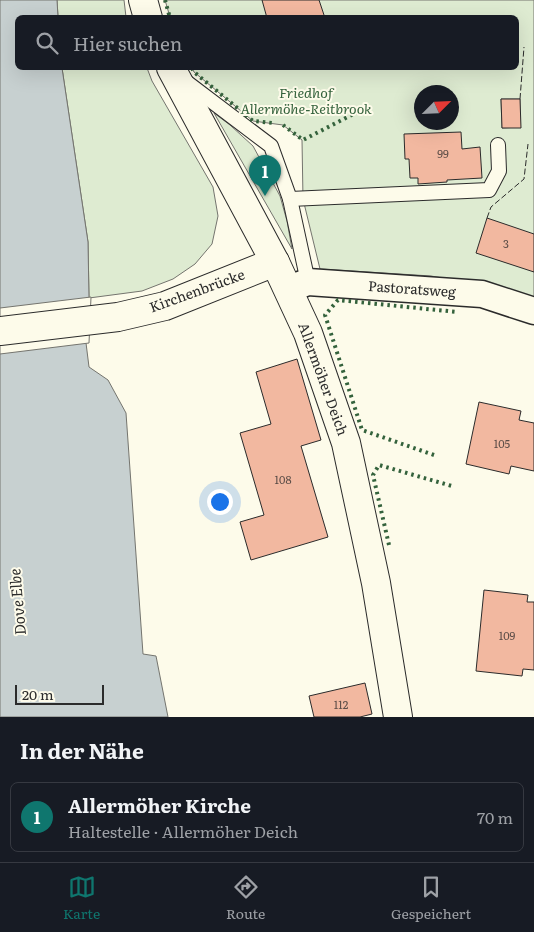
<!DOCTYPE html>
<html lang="de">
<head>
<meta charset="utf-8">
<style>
	:root { --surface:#171b24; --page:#242831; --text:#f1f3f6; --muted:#9ea1a6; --line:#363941; --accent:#0f766e }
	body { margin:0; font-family:Literata,serif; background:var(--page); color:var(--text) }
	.compass { position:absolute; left:414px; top:85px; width:45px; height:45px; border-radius:50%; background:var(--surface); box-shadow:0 5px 20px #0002; rotate:66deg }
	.scale { position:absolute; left:15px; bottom:12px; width:89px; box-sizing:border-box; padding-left:5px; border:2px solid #2b2b2b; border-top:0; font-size:14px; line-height:18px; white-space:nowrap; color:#2b2b2b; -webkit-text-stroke:4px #fdfbea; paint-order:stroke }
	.you { position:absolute; left:219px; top:501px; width:18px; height:18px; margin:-12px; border:4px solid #fff; border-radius:50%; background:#1a73e8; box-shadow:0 0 0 8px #1a73e833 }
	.badge { display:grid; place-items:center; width:32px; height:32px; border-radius:50%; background:var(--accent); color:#fff; font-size:16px; font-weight:700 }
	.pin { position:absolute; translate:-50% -41px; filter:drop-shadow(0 1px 2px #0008) }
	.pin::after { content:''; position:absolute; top:26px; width:18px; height:15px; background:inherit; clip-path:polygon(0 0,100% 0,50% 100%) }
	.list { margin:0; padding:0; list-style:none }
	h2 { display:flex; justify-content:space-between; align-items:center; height:65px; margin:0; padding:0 20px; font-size:21px }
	h2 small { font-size:16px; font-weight:400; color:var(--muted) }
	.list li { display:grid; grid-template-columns:32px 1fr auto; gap:15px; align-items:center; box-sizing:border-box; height:70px; margin:0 10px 10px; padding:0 10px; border:1px solid var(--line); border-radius:8px }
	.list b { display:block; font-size:19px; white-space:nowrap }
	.list p { margin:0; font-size:16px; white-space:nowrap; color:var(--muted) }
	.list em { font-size:16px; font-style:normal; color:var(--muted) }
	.icon { flex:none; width:28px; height:28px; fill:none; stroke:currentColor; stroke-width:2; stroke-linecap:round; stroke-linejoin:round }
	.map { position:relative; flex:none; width:534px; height:717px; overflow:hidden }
	.search { position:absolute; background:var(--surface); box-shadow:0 5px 20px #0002; left:15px; right:15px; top:15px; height:55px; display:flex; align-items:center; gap:12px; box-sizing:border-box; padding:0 18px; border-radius:8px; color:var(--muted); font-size:19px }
	.sheet { height:145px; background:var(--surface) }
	nav { display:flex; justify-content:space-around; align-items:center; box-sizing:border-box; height:70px; border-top:1px solid var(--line); background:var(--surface); font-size:14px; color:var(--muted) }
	nav a { display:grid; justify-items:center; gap:2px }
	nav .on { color:var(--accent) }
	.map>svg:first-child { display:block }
	.green { fill:#deebd1; stroke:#74746e; fill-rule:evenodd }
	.water { fill:#c7d0d0; stroke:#74746e }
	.pier { fill:#fdfbea; stroke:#74746e }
	.building { fill:#f2b8a0; stroke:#2b2b2b }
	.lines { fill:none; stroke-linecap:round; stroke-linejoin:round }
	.lane-casing { stroke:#2b2b2b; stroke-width:16 }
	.street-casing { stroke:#2b2b2b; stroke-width:29 }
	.secondary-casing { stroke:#2b2b2b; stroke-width:30 }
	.lane { stroke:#fdfbea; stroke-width:14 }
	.street { stroke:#fdfbea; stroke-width:26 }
	.secondary { stroke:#fdfbea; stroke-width:28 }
	.hedge { stroke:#34623c; stroke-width:4; stroke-dasharray:2.5 4; stroke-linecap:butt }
	.fence { stroke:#2b2b2b; stroke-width:1; stroke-dasharray:6 2.5; stroke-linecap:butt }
	.labels { text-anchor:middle; stroke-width:4; stroke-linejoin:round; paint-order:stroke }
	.number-label { font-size:11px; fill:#5d4e48 }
	.park-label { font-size:14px; font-style:italic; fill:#34623c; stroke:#fdfbea }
	.street-label { font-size:14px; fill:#2b2b2b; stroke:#fdfbea }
	.water-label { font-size:15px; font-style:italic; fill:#2b2b2b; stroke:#fdfbea }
</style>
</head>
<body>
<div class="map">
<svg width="534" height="717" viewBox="0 0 534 717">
	<rect width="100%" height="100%" fill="#fdfbea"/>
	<!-- green -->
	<g class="green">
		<polygon points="57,0 124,0 126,17 58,17"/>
		<path d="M165,0H534V299L500,288L431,276L320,269L303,199L302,140L283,125L253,121L194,72L192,68H516V18L170,17ZM422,92H452V122H422ZM501,99H520V127L502,128Z"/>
		<polygon points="62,68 147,68 152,81 213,187 218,216 212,244 195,264 173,279 142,291 89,298 88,242"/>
		<polygon points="214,113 230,125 253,146 280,196 287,221 292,249"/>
	</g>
	<!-- water -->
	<polygon class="water" points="0,0 57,0 58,17 18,18 18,68 62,68 88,242 89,298 86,343 89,367 108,380 126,413 143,654 156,656 168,717 0,717"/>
	<!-- pier -->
	<polygon class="pier" points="91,297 89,343 0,354 0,308"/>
	<!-- building -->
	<g class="building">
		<polygon points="262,0 319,0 325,18 267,18"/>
		<polygon points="501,99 520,99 521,128 502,128"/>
		<polygon points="461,132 462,149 480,147 482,178 447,180 447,182 418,184 418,178 410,178 409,159 405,159 404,134"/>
		<polygon points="487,218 534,234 534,272 476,253"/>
		<polygon points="297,359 321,440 301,446 328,537 251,560 240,522 264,515 240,433 271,424 256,372"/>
		<polygon points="479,402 521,411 519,420 534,423 534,471 511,466 509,474 466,464"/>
		<polygon points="484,590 528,595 527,602 534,602 534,670 523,669 522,676 476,671"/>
		<polygon points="365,683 372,714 360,717 314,717 309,696"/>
	</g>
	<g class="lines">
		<defs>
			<g id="lane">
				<polyline points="185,81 271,146 290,199 308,282"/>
				<polyline points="290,199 489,190 499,171 498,145"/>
			</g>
			<polyline id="street" points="288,289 308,282 482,294 534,311"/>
			<g id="secondary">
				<polyline points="143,0 148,18"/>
				<polyline points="171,68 275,262 308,333 346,443 376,583 398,717"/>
				<polyline points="0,331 118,317 165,306 275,262"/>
			</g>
		</defs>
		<!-- lane casing -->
		<use href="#lane" class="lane-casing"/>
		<!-- street casing -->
		<use href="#street" class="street-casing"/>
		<!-- secondary casing -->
		<use href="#secondary" class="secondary-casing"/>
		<!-- lane -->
		<use href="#lane" class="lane"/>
		<!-- street -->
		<use href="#street" class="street"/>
		<!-- secondary -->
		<use href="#secondary" class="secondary"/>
		<!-- hedge -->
		<g class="hedge">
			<polyline points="165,0 170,18"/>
			<polyline points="192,68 194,72 253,121 273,123"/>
			<polyline points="283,125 303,140 365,108"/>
			<polyline points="434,455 362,430 325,315 338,300 457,312"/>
			<polyline points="389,545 373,475 379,465 452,486"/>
		</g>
		<!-- fence -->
		<g class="fence">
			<polyline points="520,99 524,47"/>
			<polyline points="487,218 491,207 524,179 528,144"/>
		</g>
	</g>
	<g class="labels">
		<!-- number labels -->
		<g class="number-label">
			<text x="443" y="158">99</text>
			<text x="506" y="248">3</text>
			<text x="502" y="448">105</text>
			<text x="283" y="484">108</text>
			<text x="507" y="640">109</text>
			<text x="341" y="709">112</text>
		</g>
		<!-- park labels -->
		<g class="park-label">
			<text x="306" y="98">Friedhof<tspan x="306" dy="16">Allermöhe-Reitbrook</tspan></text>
		</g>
		<!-- street labels -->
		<g class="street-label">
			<text transform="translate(412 289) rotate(4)" y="5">Pastoratsweg</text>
			<text transform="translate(197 291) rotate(-20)" y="5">Kirchenbrücke</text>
			<text transform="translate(323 379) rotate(70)" y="5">Allermöher Deich</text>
		</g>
		<!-- water labels -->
		<g class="water-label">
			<text transform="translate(18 602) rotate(-95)" y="5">Dove Elbe</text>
		</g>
	</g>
</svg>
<svg class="compass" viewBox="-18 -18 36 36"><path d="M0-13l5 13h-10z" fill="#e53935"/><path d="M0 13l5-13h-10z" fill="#9ea1a6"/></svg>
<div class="scale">20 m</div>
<div class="you"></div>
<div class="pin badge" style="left:265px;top:196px">1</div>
<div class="search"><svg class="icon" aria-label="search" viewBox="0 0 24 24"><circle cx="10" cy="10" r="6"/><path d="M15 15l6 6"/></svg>Hier suchen</div>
</div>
<section class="sheet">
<h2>In der Nähe<small></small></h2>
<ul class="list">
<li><span class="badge">1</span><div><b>Allermöher Kirche</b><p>Haltestelle · Allermöher Deich</p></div><em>70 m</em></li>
</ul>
</section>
<nav>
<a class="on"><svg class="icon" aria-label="map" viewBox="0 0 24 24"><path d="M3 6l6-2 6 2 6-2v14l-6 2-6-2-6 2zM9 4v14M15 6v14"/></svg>Karte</a>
<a><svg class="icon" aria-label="directions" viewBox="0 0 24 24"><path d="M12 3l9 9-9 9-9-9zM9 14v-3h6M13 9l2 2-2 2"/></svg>Route</a>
<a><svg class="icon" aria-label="saved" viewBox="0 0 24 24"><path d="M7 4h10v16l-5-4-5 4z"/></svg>Gespeichert</a>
</nav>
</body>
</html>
